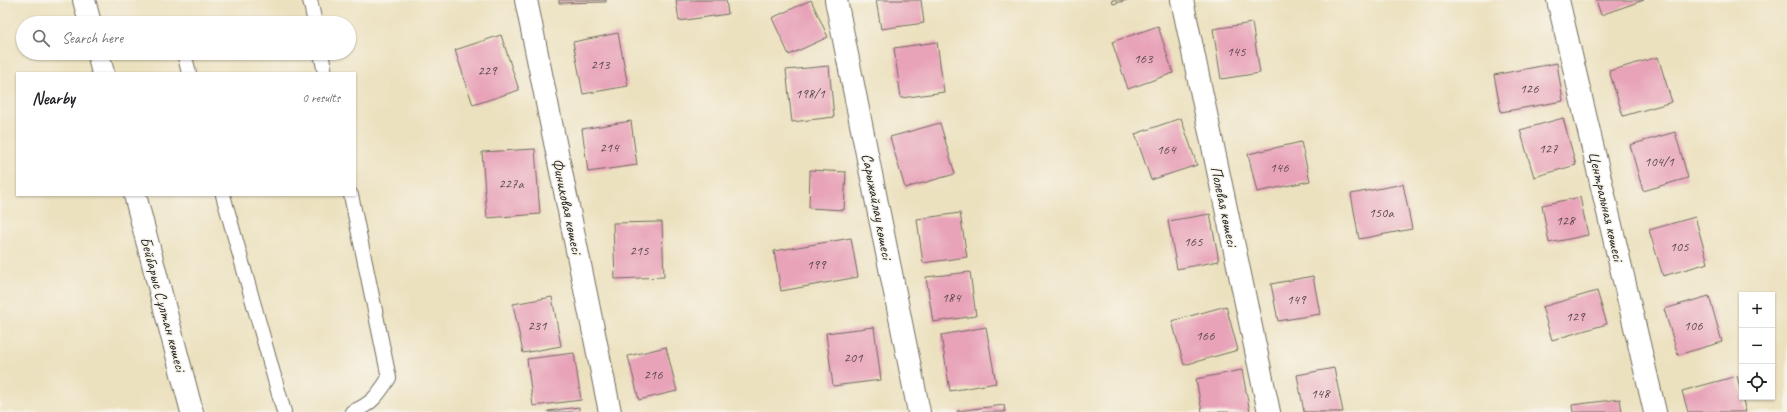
<!DOCTYPE html>
<html lang="en">
<head>
<meta charset="utf-8">
<style>
	:root { --surface:#fff; --page:#f6f6f6; --text:#202124; --muted:#757577; --line:#e0e0e0 }
	body { margin:0; font-family:Caveat,sans-serif; background:var(--page); color:var(--text) }
	.controls { position:absolute; right:12px; bottom:12px; display:grid; overflow:hidden; border-radius:0px; box-shadow:0 1px 3px #0004 }
	.controls button { width:36px; height:36px; display:grid; place-items:center; padding:0; border:0; border-bottom:1px solid var(--line); background:var(--surface); color:var(--text); font:20px sans-serif }
	.list { margin:0; padding:0; list-style:none }
	h2 { display:flex; justify-content:space-between; align-items:center; height:52px; margin:0; padding:0 16px; font-size:17px }
	h2 small { font-size:13px; font-weight:400; color:var(--muted) }
	.icon { flex:none; width:22px; height:22px; fill:none; stroke:currentColor; stroke-width:2; stroke-linecap:round; stroke-linejoin:round }
	.map { position:relative; flex:none; width:1787px; height:412px; overflow:hidden }
	.search { position:absolute; background:var(--surface); box-shadow:0 1px 3px #0004; left:16px; top:16px; width:340px; height:44px; display:flex; align-items:center; gap:10px; box-sizing:border-box; padding:0 14px; border-radius:22px; color:var(--muted); font-size:15px }
	.panel { position:absolute; background:var(--surface); box-shadow:0 1px 3px #0004; left:16px; top:72px; width:340px; height:124px; border-radius:0px }
	.map>svg:first-child { display:block }
	.building { fill:#e8a3b9 }
	.lines { fill:none; stroke-linecap:round; stroke-linejoin:round }
	.service-casing { stroke:#6f6b5f; stroke-width:16 }
	.minor-casing { stroke:#6f6b5f; stroke-width:24 }
	.tertiary-casing { stroke:#6f6b5f; stroke-width:24 }
	.service { stroke:#fff; stroke-width:14 }
	.minor { stroke:#fff; stroke-width:22 }
	.tertiary { stroke:#fff; stroke-width:22 }
	.labels { text-anchor:middle; stroke-width:3; stroke-linejoin:round; paint-order:stroke }
	.number-label { font-size:14px; fill:#5a494e }
	.street-label { font-size:16px; fill:#2b2b2b; stroke:#f7f3e8 }
</style>
</head>
<body>
<div class="map">
<svg width="1787" height="412" viewBox="0 0 1787 412">
	<rect width="100%" height="100%" fill="#f7f3e8"/>
	<filter id="ink" filterUnits="userSpaceOnUse"><feTurbulence type="fractalNoise" baseFrequency=".025" numOctaves="2"/><feDisplacementMap in="SourceGraphic" scale="8" xChannelSelector="R" yChannelSelector="G"/><feConvolveMatrix kernelMatrix="1 2 1 2 8 2 1 2 1" color-interpolation-filters="sRGB"/></filter>
	<filter id="wash" filterUnits="userSpaceOnUse"><feTurbulence type="fractalNoise" baseFrequency=".012" numOctaves="4" result="noise"/><feDisplacementMap in="SourceGraphic" scale="16" xChannelSelector="R" yChannelSelector="G"/><feGaussianBlur stdDeviation="0.9" result="paint"/><feColorMatrix in="noise" values="0 0 0 0 0 0 0 0 0 0 0 0 0 0 0 0 0 1.4 0 .05"/><feComposite in="paint" operator="in"/></filter>
	<g filter="url(#wash)">
		<rect width="100%" height="100%" fill="#ece1bf"/>
		<g id="blocks">
			<!-- building -->
			<g class="building">
				<polygon points="559,0 606,0 606,2 559,3"/>
				<polygon points="676,0 726,0 728,14 679,21"/>
				<polygon points="811,0 828,37 789,55 772,18"/>
				<polygon points="876,0 921,0 924,23 881,29"/>
				<polygon points="1112,0 1127,0 1113,4"/>
				<polygon points="1596,0 1644,0 1601,15"/>
				<polygon points="1252,23 1260,73 1221,79 1213,29"/>
				<polygon points="1158,26 1173,73 1128,89 1112,42"/>
				<polygon points="618,33 628,86 583,94 573,42"/>
				<polygon points="501,35 519,90 473,105 455,50"/>
				<polygon points="937,42 944,92 901,98 894,48"/>
				<polygon points="1658,57 1672,102 1623,116 1609,71"/>
				<polygon points="1557,63 1563,101 1501,112 1494,75"/>
				<polygon points="829,66 834,117 792,122 786,70"/>
				<polygon points="1181,118 1197,165 1151,180 1135,134"/>
				<polygon points="1563,118 1576,165 1534,177 1520,130"/>
				<polygon points="631,121 637,165 588,172 582,129"/>
				<polygon points="940,123 955,174 905,188 890,137"/>
				<polygon points="1675,132 1688,178 1643,191 1630,145"/>
				<polygon points="1301,142 1310,181 1257,192 1248,154"/>
				<polygon points="535,149 540,214 487,218 482,152"/>
				<polygon points="810,170 846,172 844,210 809,208"/>
				<polygon points="1403,184 1412,229 1359,239 1351,194"/>
				<polygon points="1580,197 1588,235 1549,243 1542,205"/>
				<polygon points="960,213 967,257 923,263 917,219"/>
				<polygon points="1210,214 1219,261 1177,269 1168,221"/>
				<polygon points="1695,217 1708,263 1663,276 1649,230"/>
				<polygon points="662,222 664,277 615,279 613,223"/>
				<polygon points="851,238 858,277 781,291 774,251"/>
				<polygon points="970,272 976,316 933,322 926,277"/>
				<polygon points="1313,276 1320,314 1278,321 1271,284"/>
				<polygon points="1597,291 1607,324 1552,340 1542,307"/>
				<polygon points="1709,296 1722,342 1678,355 1664,309"/>
				<polygon points="552,297 561,346 523,353 513,304"/>
				<polygon points="1226,306 1238,350 1184,365 1172,321"/>
				<polygon points="874,327 881,380 833,386 826,333"/>
				<polygon points="986,327 996,383 950,391 941,335"/>
				<polygon points="666,347 677,391 639,400 628,356"/>
				<polygon points="574,353 581,400 533,406 527,359"/>
				<polygon points="1334,368 1343,412 1304,412 1297,375"/>
				<polygon points="1242,370 1250,412 1202,412 1196,379"/>
				<polygon points="1737,376 1746,412 1688,412 1682,391"/>
				<polygon points="1620,399 1622,412 1573,412 1572,405"/>
				<polygon points="1004,405 1005,412 957,412 957,411"/>
				<polygon points="579,407 579,412 548,412 548,411"/>
			</g>
		</g>
	</g>
	<g filter="url(#ink)">
		<use href="#blocks" fill-opacity="0" stroke="#6f6b5f" stroke-width="1"/>
		<g class="lines">
			<defs>
				<g id="service">
					<polyline points="310,0 315,23"/>
					<polyline points="184,53 189,73"/>
					<polyline points="321,53 325,73"/>
					<polyline points="223,195 284,412"/>
					<path d="M351,195L389,378C378,395 372,404 352,412"/>
				</g>
				<g id="minor">
					<polyline points="526,0 610,412"/>
					<polyline points="836,0 919,412"/>
					<polyline points="1182,0 1269,412"/>
					<polyline points="1558,0 1655,412"/>
				</g>
				<g id="tertiary">
					<polyline points="84,0 90,23"/>
					<polyline points="98,53 103,73"/>
					<polyline points="135,195 192,412"/>
				</g>
			</defs>
			<!-- service casing -->
			<use href="#service" class="service-casing"/>
			<!-- minor casing -->
			<use href="#minor" class="minor-casing"/>
			<!-- tertiary casing -->
			<use href="#tertiary" class="tertiary-casing"/>
			<!-- service -->
			<use href="#service" class="service"/>
			<!-- minor -->
			<use href="#minor" class="minor"/>
			<!-- tertiary -->
			<use href="#tertiary" class="tertiary"/>
		</g>
	</g>
	<g class="labels">
		<!-- number labels -->
		<g class="number-label">
			<text x="1236" y="56">145</text>
			<text x="1143" y="63">163</text>
			<text x="600" y="69">213</text>
			<text x="487" y="75">229</text>
			<text x="1529" y="93">126</text>
			<text x="810" y="98">198/1</text>
			<text x="609" y="152">214</text>
			<text x="1548" y="153">127</text>
			<text x="1166" y="154">164</text>
			<text x="1659" y="166">104/1</text>
			<text x="1279" y="172">146</text>
			<text x="511" y="188">227а</text>
			<text x="1381" y="217">150а</text>
			<text x="1565" y="225">128</text>
			<text x="1193" y="246">165</text>
			<text x="1679" y="251">105</text>
			<text x="639" y="255">215</text>
			<text x="816" y="269">199</text>
			<text x="951" y="302">184</text>
			<text x="1296" y="304">149</text>
			<text x="1575" y="321">129</text>
			<text x="537" y="330">231</text>
			<text x="1693" y="330">106</text>
			<text x="1205" y="340">166</text>
			<text x="853" y="362">201</text>
			<text x="653" y="379">216</text>
			<text x="1320" y="398">148</text>
		</g>
		<!-- street labels -->
		<g class="street-label">
			<text transform="translate(568 206) rotate(78)" y="6">Финиковая көшесі</text>
			<text transform="translate(878 206) rotate(79)" y="6">Сарыжайлау көшесі</text>
			<text transform="translate(1225 206) rotate(78)" y="6">Полевая көшесі</text>
			<text transform="translate(1607 206) rotate(77)" y="6">Центральная көшесі</text>
			<text transform="translate(164 304) rotate(75)" y="6">Бейбарыс Сұлтан көшесі</text>
		</g>
	</g>
</svg>
<div class="controls">
<button>+</button>
<button>−</button>
<button><svg class="icon" aria-label="locate" viewBox="0 0 24 24"><circle cx="12" cy="12" r="6"/><path d="M12 2v4M12 18v4M2 12h4M18 12h4"/></svg></button>
</div>
<div class="search"><svg class="icon" aria-label="search" viewBox="0 0 24 24"><circle cx="10" cy="10" r="6"/><path d="M15 15l6 6"/></svg>Search here</div>
<section class="panel">
<h2>Nearby<small>0 results</small></h2>
<ul class="list">
</ul>
</section>
</div>
</body>
</html>
